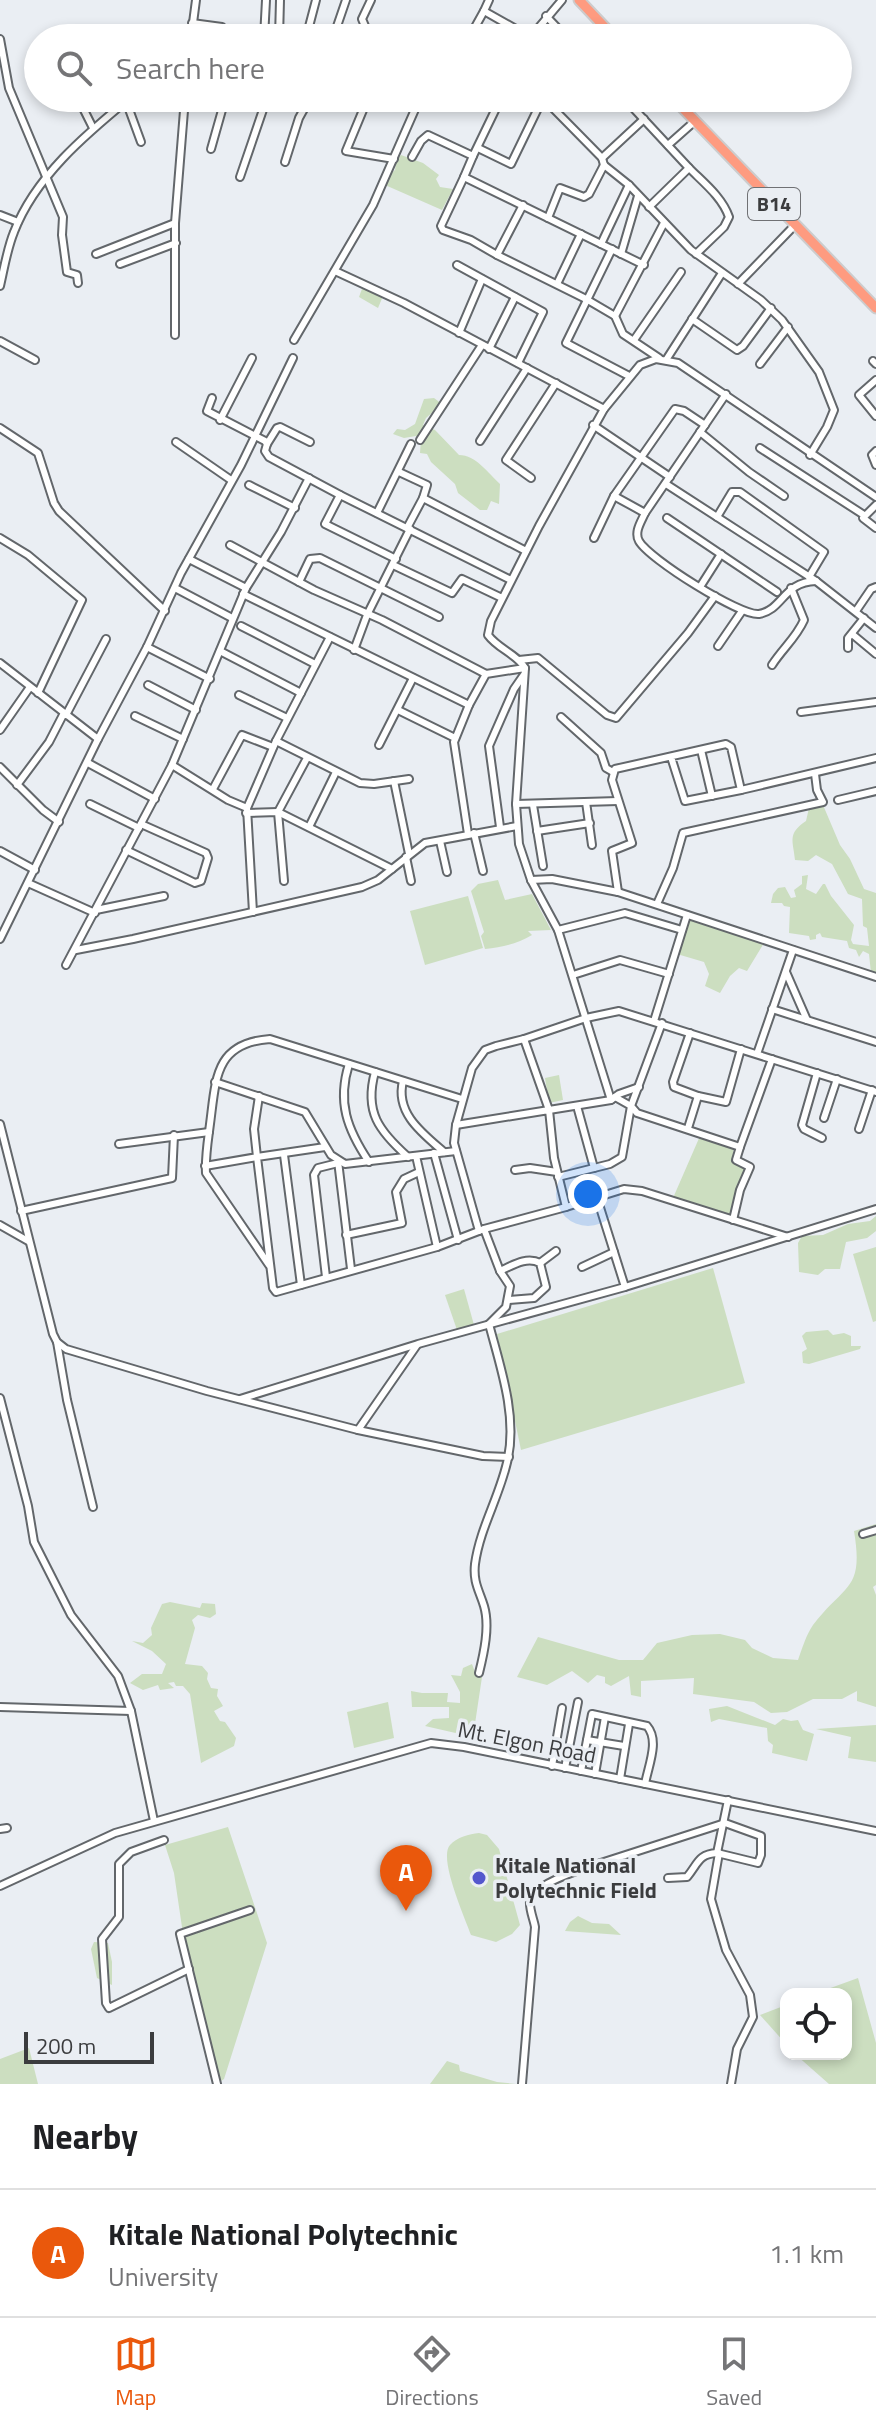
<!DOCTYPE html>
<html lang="en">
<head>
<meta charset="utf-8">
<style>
	:root { --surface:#fff; --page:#f2f2f2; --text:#202124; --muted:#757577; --line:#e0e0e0; --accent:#ea580c }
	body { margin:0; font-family:"Titillium Web",sans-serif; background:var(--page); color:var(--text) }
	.controls { position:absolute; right:24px; bottom:24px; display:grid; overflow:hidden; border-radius:16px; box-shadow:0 4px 12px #0003 }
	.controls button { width:72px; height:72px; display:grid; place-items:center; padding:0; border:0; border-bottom:2px solid var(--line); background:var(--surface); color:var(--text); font:40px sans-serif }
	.scale { position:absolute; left:24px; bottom:20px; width:130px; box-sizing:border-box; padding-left:8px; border:4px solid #3b3c3e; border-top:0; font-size:22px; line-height:28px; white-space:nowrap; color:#3b3c3e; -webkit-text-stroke:6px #eaeef3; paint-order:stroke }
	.you { position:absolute; left:588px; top:1194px; width:28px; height:28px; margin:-20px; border:6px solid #fff; border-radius:50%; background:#1a73e8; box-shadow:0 0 0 12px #1a73e833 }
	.badge { display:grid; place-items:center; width:52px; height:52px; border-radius:50%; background:var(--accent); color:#fff; font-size:26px; font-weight:700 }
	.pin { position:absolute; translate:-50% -66px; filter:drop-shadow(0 2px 4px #0008) }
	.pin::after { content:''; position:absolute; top:42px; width:28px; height:24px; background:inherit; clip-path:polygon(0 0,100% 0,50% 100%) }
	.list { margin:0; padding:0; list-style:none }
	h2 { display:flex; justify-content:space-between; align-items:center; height:104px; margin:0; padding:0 32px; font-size:34px }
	h2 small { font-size:26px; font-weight:400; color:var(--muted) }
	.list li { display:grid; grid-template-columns:52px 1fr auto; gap:24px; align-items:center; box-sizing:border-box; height:128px; padding:0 32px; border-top:2px solid var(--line) }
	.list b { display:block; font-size:30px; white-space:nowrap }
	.list p { margin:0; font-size:26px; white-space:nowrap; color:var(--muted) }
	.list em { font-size:26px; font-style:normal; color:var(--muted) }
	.icon { flex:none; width:44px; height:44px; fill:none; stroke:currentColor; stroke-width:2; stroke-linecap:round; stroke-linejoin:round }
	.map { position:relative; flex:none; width:876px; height:2084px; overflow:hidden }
	.search { position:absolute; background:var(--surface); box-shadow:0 4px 12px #0003; left:24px; right:24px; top:24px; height:88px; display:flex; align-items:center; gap:20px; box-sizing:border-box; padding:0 28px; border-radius:44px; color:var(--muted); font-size:30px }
	.sheet { height:232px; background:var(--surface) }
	nav { display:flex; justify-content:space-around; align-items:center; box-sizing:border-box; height:112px; border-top:2px solid var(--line); background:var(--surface); font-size:22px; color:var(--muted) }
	nav a { display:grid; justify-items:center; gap:4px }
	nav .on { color:var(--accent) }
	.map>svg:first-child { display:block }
	.green { fill:#ccdec0 }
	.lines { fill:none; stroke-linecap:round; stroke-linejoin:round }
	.minor-casing { stroke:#63676b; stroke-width:10 }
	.highway-casing { stroke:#cccccd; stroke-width:13 }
	.minor { stroke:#fff; stroke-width:6 }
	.highway { stroke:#fe9b80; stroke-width:9 }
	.poi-dot { fill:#5457cd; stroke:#eaeef3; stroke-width:3 }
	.labels { text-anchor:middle; stroke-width:7; stroke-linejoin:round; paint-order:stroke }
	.shield { fill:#eaeef3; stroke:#707174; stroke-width:2 }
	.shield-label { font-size:20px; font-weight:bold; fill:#3b3c3e }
	.street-label { font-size:22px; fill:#3b3c3e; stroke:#eaeef3 }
	.poi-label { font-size:22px; font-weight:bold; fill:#3b3c3e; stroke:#eaeef3; text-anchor:start }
</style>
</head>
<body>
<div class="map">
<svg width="876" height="2084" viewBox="0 0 876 2084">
	<rect width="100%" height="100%" fill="#eaeef3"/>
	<!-- green -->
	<g class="green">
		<polygon points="401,155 423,163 439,175 436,179 440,187 453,189 442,210 385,185 389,175 395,170 396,162"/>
		<polygon points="363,286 383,296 378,308 359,297"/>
		<path d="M434,398L442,404L426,418L423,425L435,430L459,455C476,455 488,473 500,484L499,504L491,501L487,510H480L458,493L455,484L431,462L427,454L420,453L421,439L416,436L404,438L393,434L397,429L405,430L415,424L424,399Z"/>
		<path d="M823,805L840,845L850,859L864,889L876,893V975L871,973L869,954L863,951L859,957L856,950L849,948L847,941L822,937L820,933L816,935V939L810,940L809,936L789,933L790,907L784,906L782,903H771L773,894L778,888L785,887L791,898L796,897L794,890L802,884V876L808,875L806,889L816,894L823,884H825L831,896L854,925L851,940L853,944L869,946L867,928L863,926L862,899L848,894L832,864L816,855L808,861L795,860C793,840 787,834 806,821L809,808Z"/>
		<path d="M498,880L505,900L532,894L551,930L528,931L532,935C517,944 502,947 485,949L481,936L484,932L471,891L478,884Z"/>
		<polygon points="468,896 483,948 425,965 410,911"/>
		<polygon points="690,920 764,943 747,971 739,968 730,976 720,993 705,986 709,974 704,962 677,954"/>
		<polygon points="559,1075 563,1100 549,1103 545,1078"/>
		<polygon points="700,1136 734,1148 732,1159 748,1169 730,1214 673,1198"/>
		<polygon points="876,1216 876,1231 867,1238 846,1242 840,1269 825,1269 818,1275 799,1272 798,1243 802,1236 823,1235 848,1224 870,1221"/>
		<polygon points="876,1247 876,1321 873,1322 853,1254"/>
		<polygon points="713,1268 745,1383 521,1450 497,1334"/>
		<polygon points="464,1289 474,1325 457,1330 445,1295"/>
		<polygon points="828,1330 833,1335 844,1333 851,1336 851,1346 861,1346 860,1349 809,1364 803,1363 802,1352 807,1349 802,1336 806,1332"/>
		<path d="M876,1524V1585L873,1587L876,1595V1707L857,1701V1691L842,1699H813L787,1712L771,1713L754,1702L693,1694L694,1678L641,1681V1697L631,1695L629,1676L611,1686L605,1683V1677L597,1675L588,1683L572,1671L547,1685L517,1677L538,1637L619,1660H643L657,1643L692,1635L720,1634L745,1640L752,1648L773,1658L798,1660C802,1649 806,1635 813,1625C845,1583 864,1591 854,1531Z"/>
		<polygon points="170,1602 200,1608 202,1603 215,1604 216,1614 210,1618 198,1615 192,1620 195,1628 185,1664 202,1666 208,1673 207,1679 211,1688 218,1689 217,1696 223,1706 214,1711 220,1721 225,1722 236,1738 234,1746 201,1763 190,1694 183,1686 176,1686 174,1682 168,1683 174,1688 160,1690 158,1685 143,1690 130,1683 142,1674 162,1674 166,1664 152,1651 132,1641 143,1643 152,1635 151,1628 162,1604"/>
		<polygon points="472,1664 475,1672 482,1677 473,1737 425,1726 433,1719 449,1718 449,1707 412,1707 411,1691 422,1693 448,1693 447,1702 460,1703 460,1692 451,1675 461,1676 463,1668"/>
		<polygon points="388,1702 394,1738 354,1748 347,1712"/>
		<polygon points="727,1706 775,1725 783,1719 791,1721 798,1720 803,1730 814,1734 807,1761 772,1753 773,1745 768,1741 767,1728 719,1719 711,1722 709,1709"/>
		<polygon points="876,1725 876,1762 848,1758 851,1737 816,1729"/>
		<polygon points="228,1827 267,1943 224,2079 218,2083 183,1934 174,1873 165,1845"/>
		<path d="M479,1833L487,1835L499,1849L520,1925L512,1934L496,1942L471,1935C465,1918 438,1858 450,1845C457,1837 469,1834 479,1833Z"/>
		<polygon points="578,1916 592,1923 609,1924 621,1935 565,1931 570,1922"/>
		<polygon points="94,1942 108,1943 112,1962 112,1985 97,1978 91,1949"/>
		<polygon points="858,1978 876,2043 876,2084 829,2084 795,2054 846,2054 846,1994 814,1994"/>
		<polygon points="786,2005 786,2044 760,2015"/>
		<polygon points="29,2048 38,2084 0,2084 0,2059"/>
		<polygon points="447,2061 459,2065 460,2071 497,2082 516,2084 430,2084"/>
	</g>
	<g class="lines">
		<defs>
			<g id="minor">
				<polyline points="489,0 484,11 530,37"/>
				<polyline points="546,16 567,38"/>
				<polyline points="192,23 222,27 224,30 224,38"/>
				<polyline points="191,38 196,0"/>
				<polyline points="264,38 266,0"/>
				<polyline points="279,38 280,0"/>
				<polyline points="306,38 316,0"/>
				<polyline points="333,38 346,0"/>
				<polyline points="370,38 362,19 371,0"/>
				<polyline points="469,38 484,11"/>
				<polyline points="530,38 562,0"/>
				<polyline points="0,39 9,88 63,217 62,235 67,272 77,275 78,283"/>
				<polyline points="78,98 93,128"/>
				<polyline points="368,98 346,151 394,159"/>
				<polyline points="543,98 602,158 604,165 629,185 691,250 761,300 782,320 819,372 834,410 827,427 810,455"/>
				<polyline points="624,98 689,168"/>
				<polyline points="126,101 141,142"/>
				<polyline points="440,101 441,98"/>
				<polyline points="557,110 570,98"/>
				<polyline points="668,145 695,121"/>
				<polyline points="478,148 511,164 543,98"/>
				<polyline points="211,149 224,103 227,101 242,105 246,98"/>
				<polyline points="473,156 464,177 644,265"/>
				<polyline points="412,157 421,141 428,135 473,156 501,98"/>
				<polyline points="602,158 644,119"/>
				<polyline points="285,162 299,118 310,98"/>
				<polyline points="240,177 267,98"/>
				<polyline points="464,177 441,226 443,230 471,240 497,255"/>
				<polyline points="523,205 497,255 586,299 615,316 623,334 659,358"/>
				<path d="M649,207L689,168C704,183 722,197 729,217L724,227L696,254"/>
				<polyline points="0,215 18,222"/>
				<polyline points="548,218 560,188 584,197 589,194 604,165"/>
				<polyline points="601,244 629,185"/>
				<polyline points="612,249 566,343 629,376"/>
				<polyline points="96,254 175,223"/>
				<polyline points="621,254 638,196"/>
				<polyline points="120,264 176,243"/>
				<polyline points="457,265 543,312 518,363"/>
				<polyline points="335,271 404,303 604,409"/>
				<polyline points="557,284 581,234"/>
				<polyline points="738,284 795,225"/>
				<path d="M0,286C4,269 7,249 14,232C35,177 85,135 130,98"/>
				<polyline points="615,316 664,223"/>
				<polyline points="692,319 737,350 743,346 771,308"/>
				<polyline points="459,333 482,279"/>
				<polyline points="175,335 175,223 185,98"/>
				<polyline points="294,340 373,205 420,98"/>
				<polyline points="634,340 681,272"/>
				<polyline points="0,341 35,360"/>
				<polyline points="489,349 515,297"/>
				<polyline points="666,360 722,273"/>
				<polyline points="873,361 876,364"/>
				<polyline points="760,364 788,327"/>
				<polyline points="876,380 859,395 876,416"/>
				<path d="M726,394L645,513C641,522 634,532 639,541C649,559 740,616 759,614C783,610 783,582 816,581"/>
				<polyline points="212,398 207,411 265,441 267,444 265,451 269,457 340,495 511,580"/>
				<polyline points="220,420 252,358"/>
				<polyline points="593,425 670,477"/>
				<polyline points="0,428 38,453 54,503 59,511 165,611"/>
				<polyline points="700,432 749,472 784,496"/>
				<polyline points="420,440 482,345"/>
				<polyline points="480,441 527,368"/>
				<polyline points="176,442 231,480"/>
				<polyline points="267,444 277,428 280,427 310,442"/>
				<polyline points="760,448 864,515"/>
				<polyline points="876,451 872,455 876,465"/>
				<polyline points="399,472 427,485 423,498"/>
				<polyline points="531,478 506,460 556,383"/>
				<polyline points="666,484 816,581 876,628"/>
				<polyline points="249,485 295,508"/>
				<polyline points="340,495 325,524 396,559"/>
				<polyline points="876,505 863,518 876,528"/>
				<polyline points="377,513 411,444"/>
				<polyline points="645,513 614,496 675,409 684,411 705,425"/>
				<polyline points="717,517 732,492 740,492 824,552 809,577"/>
				<polyline points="667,518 777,592"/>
				<polyline points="407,528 423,498 526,551"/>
				<polyline points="0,538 28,555 82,600 38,693"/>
				<polyline points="594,538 614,496"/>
				<polyline points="230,545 314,590 382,620 486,674"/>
				<polyline points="189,559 246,588"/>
				<polyline points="393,565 452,593 462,579 502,598"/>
				<polyline points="299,582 310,559 320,558 439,617"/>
				<polyline points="700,587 721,554"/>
				<polyline points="175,588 232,618"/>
				<polyline points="243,594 469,705 454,742 468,834"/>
				<polyline points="856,611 871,589 876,587"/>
				<polyline points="241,626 315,664"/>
				<polyline points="852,634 876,654"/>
				<polyline points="718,646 742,611"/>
				<polyline points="147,647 210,679"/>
				<polyline points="848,648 848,638 864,618"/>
				<polyline points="354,650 367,615 410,529"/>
				<polyline points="220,651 301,693"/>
				<polyline points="519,660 538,658 607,715 616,718 688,633 715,596"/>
				<polyline points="0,663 98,739"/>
				<path d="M772,665C783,648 796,638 804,620L791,588"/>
				<polyline points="148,685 196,710"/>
				<polyline points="239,695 287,718"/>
				<polyline points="469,705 486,674 525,668"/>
				<polyline points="398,710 455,738"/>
				<polyline points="801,712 876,702"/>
				<polyline points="66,715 106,639"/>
				<polyline points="135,716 183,739"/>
				<polyline points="561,717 601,753 606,768 613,772"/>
				<polyline points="0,730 30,687"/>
				<polyline points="276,741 360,783 374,784 409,779"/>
				<polyline points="379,745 413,678"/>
				<polyline points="701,750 712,796"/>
				<polyline points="307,758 278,812 392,869"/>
				<polyline points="88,763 155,799"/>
				<polyline points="172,765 228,800 247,808"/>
				<polyline points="0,767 43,810 59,822"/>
				<polyline points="394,781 409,854"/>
				<polyline points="17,785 49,742 64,713"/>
				<polyline points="213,789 242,735 273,747"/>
				<polyline points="741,790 876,758"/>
				<polyline points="838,800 876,791"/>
				<polyline points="586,802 592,845"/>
				<polyline points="90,804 139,828"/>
				<polyline points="516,804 618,801"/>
				<polyline points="533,805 543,866"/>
				<polyline points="246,813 278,812 284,881"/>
				<polyline points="309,827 336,772"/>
				<polyline points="500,827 489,746 514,689 523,676"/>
				<polyline points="537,831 590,823"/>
				<polyline points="474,833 483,871"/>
				<polyline points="440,841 447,872"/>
				<polyline points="126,850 195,883 201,881 208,858 206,853 141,824"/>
				<polyline points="0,851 35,870"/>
				<polyline points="406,857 411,881"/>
				<polyline points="531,880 552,879 618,892 876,977"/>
				<polyline points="28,883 95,913"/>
				<polyline points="618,892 612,851 632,843 612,780 615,769 726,744 731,747 741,790 685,801 671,757"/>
				<polyline points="657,904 673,868 683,833 823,802 817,790 815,774"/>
				<polyline points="96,910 164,896"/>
				<polyline points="253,912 247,808 276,741 330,637"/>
				<polyline points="558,930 625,913 682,930"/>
				<polyline points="0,939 98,739 147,647 181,573 241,465 293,358"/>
				<polyline points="76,950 133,939 362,887 378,880 425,843 517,826"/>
				<polyline points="66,965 172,765 246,588 281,532 309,478"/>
				<polyline points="786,972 807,1020"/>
				<polyline points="573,975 620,960 669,974"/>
				<polyline points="772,1009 876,1042"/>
				<polyline points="654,1021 687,915"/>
				<polyline points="662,1023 631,1106 637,1113 740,1147 772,1059"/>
				<polyline points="690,1033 673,1082 674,1087 698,1096 726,1102 741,1049"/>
				<polyline points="524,1039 549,1110 611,1100 619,1094 639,1087"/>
				<polyline points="757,1054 793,950"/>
				<path d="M349,1064C337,1102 347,1129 369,1162"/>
				<path d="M375,1072C364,1112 379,1131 408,1157"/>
				<polyline points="817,1073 802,1125 804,1129 822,1138"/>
				<path d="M403,1081C395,1113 422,1133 444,1152"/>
				<polyline points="215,1082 305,1112 331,1155 345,1164 456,1151"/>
				<path d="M611,1100L558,930L531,880L519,844L516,804L525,668C517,654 498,649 488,635L491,621L539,526L604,409L640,365L656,359L678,363L876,497"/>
				<polyline points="577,1106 594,1168"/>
				<polyline points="824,1118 837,1079"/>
				<polyline points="0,1124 53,1334 57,1342 66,1349 207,1391 358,1430 417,1345"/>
				<polyline points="456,1125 549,1110 554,1158 566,1207"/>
				<polyline points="688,1128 698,1096"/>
				<polyline points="859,1129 872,1090"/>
				<polyline points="119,1144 209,1132"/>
				<polyline points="325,1147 257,1157 273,1288 276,1292 437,1247 484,1229 566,1207 624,1189 642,1191 788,1237"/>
				<polyline points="434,1153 458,1240"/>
				<polyline points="284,1155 301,1285"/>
				<polyline points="416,1156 437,1247"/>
				<polyline points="338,1161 351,1269"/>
				<polyline points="205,1166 257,1157 254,1129 259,1096"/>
				<polyline points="515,1170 530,1168 557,1172"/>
				<polyline points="558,1177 610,1164 622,1157 631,1106 615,1097"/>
				<polyline points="597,1198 625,1287"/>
				<polyline points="21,1211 172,1178 174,1135"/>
				<polyline points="733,1220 740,1190 750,1167 736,1160 740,1147"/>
				<polyline points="0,1225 28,1241"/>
				<polyline points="479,1231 454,1143 456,1125 472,1068 485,1050 496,1046 524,1039 586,1018 619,1011 876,1092"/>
				<polyline points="346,1235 402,1223 396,1192 404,1179 419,1172"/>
				<polyline points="540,1263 556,1251"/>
				<path d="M269,1265L206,1173C205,1157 208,1140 210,1124C216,1078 215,1043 270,1039L462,1099"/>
				<polyline points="582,1267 614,1252"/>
				<path d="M500,1271C513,1265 527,1256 540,1263L546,1287L534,1298L509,1300"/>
				<polyline points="326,1277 314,1175 318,1168 338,1163"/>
				<polyline points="57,1342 67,1400 93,1507"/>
				<polyline points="0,1398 28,1506 34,1542 71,1615 118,1676 131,1711 0,1707"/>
				<polyline points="240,1399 418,1344 625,1287 876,1209"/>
				<polyline points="358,1430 483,1456 509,1457"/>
				<polyline points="863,1534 876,1530"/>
				<path d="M479,1673C484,1653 490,1626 484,1606C479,1590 473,1582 475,1564C480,1527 501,1494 508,1458C517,1414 500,1366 489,1324L506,1307L510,1286L500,1271L484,1229"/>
				<polyline points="131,1711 154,1821"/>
				<polyline points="587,1740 624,1746"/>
				<polyline points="552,1766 562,1708"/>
				<polyline points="565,1768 578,1702"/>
				<path d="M581,1771L592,1714L647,1726C660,1741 648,1766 645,1784"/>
				<polyline points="595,1774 605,1717"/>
				<polyline points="620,1779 629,1724"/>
				<polyline points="0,1829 7,1828"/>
				<polyline points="164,1840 131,1852 119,1864 119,1917 102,1939 106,2003 109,2008 189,1969"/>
				<polyline points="719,1853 711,1899 726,1950 750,1995 753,2017 737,2049 731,2084"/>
				<path d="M668,1878L687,1877C698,1864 698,1854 717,1853L728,1800"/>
				<polyline points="0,1886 115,1833 431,1743 464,1747 876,1831"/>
				<polyline points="217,2084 180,1934 250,1910"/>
				<path d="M522,2084L535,1927C534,1920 529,1909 530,1901C530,1888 568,1874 579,1870L725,1823L761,1836V1855L758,1863L717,1853"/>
			</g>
			<g id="highway">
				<polyline points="579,0 615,38"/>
				<polyline points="673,98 876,308"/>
			</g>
		</defs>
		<!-- minor casing -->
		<use href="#minor" class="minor-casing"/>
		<!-- highway casing -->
		<use href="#highway" class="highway-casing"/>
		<!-- minor -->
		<use href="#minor" class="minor"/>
		<!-- highway -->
		<use href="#highway" class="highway"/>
	</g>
	<!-- markers -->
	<circle class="poi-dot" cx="479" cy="1878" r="8"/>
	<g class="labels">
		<!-- shield labels -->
		<rect class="shield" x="748" y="188" width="52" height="32" rx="6"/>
		<g class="shield-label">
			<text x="774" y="211">B14</text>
		</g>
		<!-- street labels -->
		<g class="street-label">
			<text transform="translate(527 1742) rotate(11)" y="8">Mt. Elgon Road</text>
		</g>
		<!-- poi labels -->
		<g class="poi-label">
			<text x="495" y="1873">Kitale National<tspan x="495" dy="25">Polytechnic Field</tspan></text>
		</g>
	</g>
</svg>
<div class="controls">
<button><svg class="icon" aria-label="locate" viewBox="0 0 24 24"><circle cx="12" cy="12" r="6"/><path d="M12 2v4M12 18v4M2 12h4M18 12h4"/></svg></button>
</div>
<div class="scale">200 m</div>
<div class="you"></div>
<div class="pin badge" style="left:406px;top:1911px">A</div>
<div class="search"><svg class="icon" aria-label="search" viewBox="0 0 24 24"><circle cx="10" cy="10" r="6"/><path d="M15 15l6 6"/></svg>Search here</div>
</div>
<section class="sheet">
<h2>Nearby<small></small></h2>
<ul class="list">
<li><span class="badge">A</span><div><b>Kitale National Polytechnic</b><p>University</p></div><em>1.1 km</em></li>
</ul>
</section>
<nav>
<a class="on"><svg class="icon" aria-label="map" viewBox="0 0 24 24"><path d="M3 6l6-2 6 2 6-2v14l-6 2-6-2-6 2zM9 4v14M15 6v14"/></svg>Map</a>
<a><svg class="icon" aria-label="directions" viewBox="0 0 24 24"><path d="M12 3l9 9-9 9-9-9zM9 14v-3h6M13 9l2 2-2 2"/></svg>Directions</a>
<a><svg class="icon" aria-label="saved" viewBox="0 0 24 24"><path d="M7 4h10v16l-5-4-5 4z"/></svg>Saved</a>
</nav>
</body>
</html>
